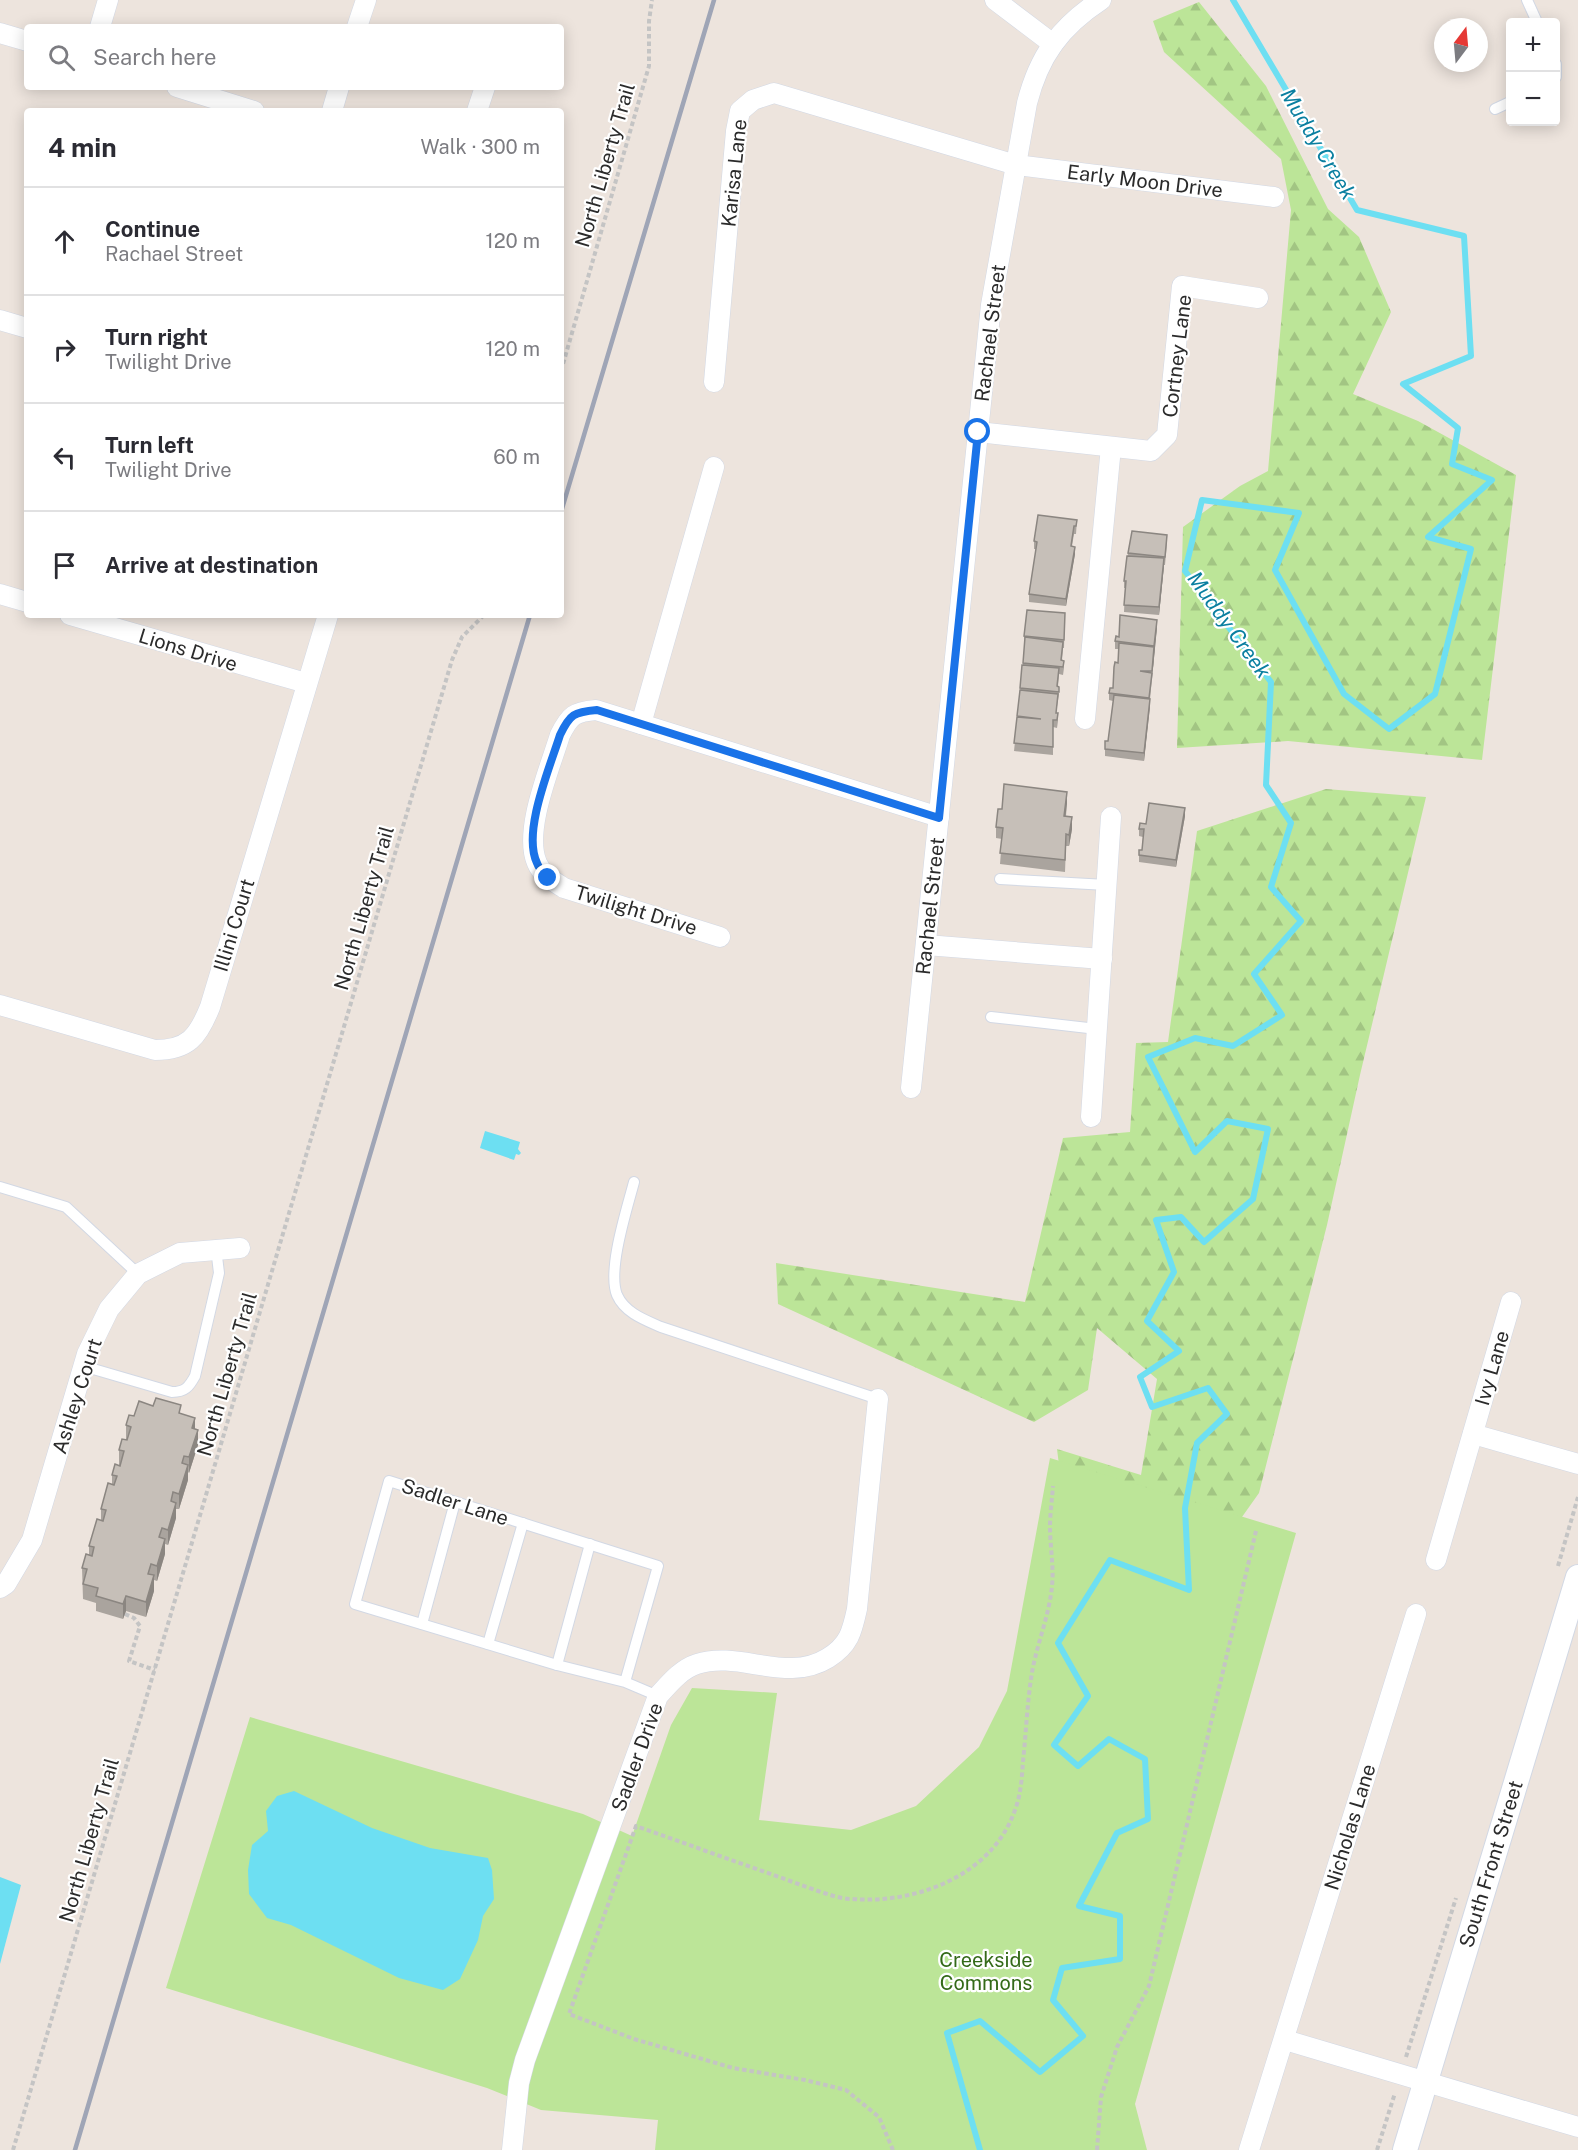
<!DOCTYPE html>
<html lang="en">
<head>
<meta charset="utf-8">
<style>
	:root { --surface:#fff; --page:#f2f2f3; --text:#2b2b33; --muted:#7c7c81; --line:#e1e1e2 }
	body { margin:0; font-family:"Public Sans",sans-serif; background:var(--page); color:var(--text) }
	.controls { position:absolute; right:18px; top:18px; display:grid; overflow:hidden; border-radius:6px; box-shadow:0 3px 15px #0003 }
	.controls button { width:54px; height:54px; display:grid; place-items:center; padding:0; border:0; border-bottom:2px solid var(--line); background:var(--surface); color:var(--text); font:30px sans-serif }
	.compass { position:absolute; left:1434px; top:18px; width:54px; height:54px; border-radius:50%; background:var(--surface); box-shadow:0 3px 15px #0003; rotate:16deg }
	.stop { position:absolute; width:18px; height:18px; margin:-14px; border:4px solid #1a73e8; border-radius:50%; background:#fff }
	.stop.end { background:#1a73e8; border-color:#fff; box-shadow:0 2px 6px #0008 }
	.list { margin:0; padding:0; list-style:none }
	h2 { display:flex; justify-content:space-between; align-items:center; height:78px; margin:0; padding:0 24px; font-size:26px }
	h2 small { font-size:20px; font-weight:400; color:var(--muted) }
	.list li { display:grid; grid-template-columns:39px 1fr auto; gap:18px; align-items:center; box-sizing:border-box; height:108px; padding:0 24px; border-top:2px solid var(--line) }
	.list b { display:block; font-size:22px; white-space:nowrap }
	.list p { margin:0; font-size:20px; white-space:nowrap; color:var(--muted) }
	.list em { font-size:20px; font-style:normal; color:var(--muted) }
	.icon { flex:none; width:33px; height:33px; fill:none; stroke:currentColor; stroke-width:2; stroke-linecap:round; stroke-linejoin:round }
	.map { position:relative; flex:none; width:1578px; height:2150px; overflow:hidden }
	.search { position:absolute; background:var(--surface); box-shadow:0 3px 15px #0003; left:24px; top:24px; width:540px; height:66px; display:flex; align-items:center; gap:15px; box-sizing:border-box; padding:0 21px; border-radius:6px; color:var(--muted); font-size:22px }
	.panel { position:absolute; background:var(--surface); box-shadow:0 3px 15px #0003; left:24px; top:108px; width:540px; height:510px; border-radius:6px }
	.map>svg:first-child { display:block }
	.forest { fill:url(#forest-firs) }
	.park { fill:#bce598 }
	.water { fill:#6ddff2 }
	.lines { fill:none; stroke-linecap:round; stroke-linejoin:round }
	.stream { stroke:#6ddff2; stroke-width:6 }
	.service-casing { stroke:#d2d8e4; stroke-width:12 }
	.minor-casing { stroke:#d2d8e4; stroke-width:21 }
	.tertiary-casing { stroke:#d2d8e4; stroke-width:26 }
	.path { stroke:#c4c4c4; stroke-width:4; stroke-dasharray:4.5 3; stroke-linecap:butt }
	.service { stroke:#fff; stroke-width:10 }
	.minor { stroke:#fff; stroke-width:20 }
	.tertiary { stroke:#fff; stroke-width:24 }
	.rail { stroke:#9fa5b6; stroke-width:4.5 }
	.wall { fill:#aaa49e }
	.shaded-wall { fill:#8b8681 }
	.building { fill:#c6bfb8; stroke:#8b8681; stroke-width:1.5 }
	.route { stroke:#1a73e8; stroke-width:8 }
	.labels { text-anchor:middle; stroke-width:4.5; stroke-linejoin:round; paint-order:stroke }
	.street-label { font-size:20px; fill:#2b2b2b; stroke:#fff }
	.park-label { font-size:20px; fill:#346a18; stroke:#fff }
	.water-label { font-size:21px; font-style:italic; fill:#0a7fa0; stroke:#fff }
</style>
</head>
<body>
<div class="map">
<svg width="1578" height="2150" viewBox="0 0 1578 2150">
	<defs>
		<pattern id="forest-firs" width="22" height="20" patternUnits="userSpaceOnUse" patternTransform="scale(1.5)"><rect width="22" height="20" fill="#bce598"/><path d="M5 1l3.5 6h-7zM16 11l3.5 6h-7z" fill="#a2c583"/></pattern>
	</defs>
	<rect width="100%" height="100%" fill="#ede4dd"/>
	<!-- forest -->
	<g class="forest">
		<polygon points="1199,2 1266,86 1328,209 1359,237 1391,312 1353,394 1418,421 1516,475 1482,760 1288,741 1177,748 1183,527 1240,486 1268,471 1291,210 1281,159 1164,52 1153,21"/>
		<polygon points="1326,789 1426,797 1360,1075 1327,1225 1259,1493 1220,1548 917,2150 955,1918 1060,1473 1057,1449 1141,1475 1157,1379 1097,1328 1088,1390 1034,1422 778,1304 776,1263 1025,1302 1063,1138 1130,1132 1136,1043 1168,1042 1197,831"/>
	</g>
	<!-- park -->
	<polygon class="park" points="1050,1458 1296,1533 1135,2104 1147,2150 655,2150 658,2120 541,2110 487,2088 166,1988 250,1717 583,1814 632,1836 671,1725 692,1688 777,1693 759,1820 851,1830 916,1806 979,1747 1007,1691"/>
	<!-- water -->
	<g class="water">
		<polygon points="485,1131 520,1142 518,1149 521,1153 519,1155 516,1154 514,1160 480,1148"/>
		<polygon points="294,1791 372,1828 430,1848 488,1858 492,1870 494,1899 483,1916 478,1940 460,1979 443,1990 399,1978 291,1925 267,1918 249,1894 248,1870 252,1845 268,1831 266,1811 277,1796"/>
		<polygon points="0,1877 21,1885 0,1964"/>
	</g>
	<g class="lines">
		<!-- stream -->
		<polyline class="stream" points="980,2150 947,2033 980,2021 1040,2072 1083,2036 1053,2000 1062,1968 1120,1959 1120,1916 1079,1906 1117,1833 1148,1819 1145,1759 1109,1739 1078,1766 1054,1745 1088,1696 1058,1643 1110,1560 1189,1590 1185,1508 1197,1443 1227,1414 1208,1388 1152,1407 1140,1377 1179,1351 1147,1321 1174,1272 1156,1220 1181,1217 1204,1242 1253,1199 1268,1129 1227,1121 1195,1152 1148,1057 1195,1038 1233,1046 1282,1015 1254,974 1301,921 1271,887 1291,823 1266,785 1271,682 1185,571 1202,500 1299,513 1275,570 1344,694 1389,729 1435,694 1471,549 1428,537 1492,480 1452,464 1458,428 1403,384 1471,356 1464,236 1357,210 1233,0"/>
		<defs>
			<g id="service">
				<polyline points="1527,0 1537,22"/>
				<polyline points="1556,64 1556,77"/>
				<polyline points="1495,109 1510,102"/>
				<polyline points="1000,879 1107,885"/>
				<polyline points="991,1017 1097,1029"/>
				<path d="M634,1182C627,1209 607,1270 617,1295C625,1313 645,1320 661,1327L878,1399"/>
				<polyline points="0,1187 66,1207 138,1274"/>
				<path d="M83,1366L172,1392C185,1392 189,1387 195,1376L219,1273L216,1248"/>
				<polyline points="422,1624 455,1502"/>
				<polyline points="488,1644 523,1523"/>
				<polyline points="557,1665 590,1544"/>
				<polyline points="625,1682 658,1566 389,1481 355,1604 557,1665 625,1682 658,1696"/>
			</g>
			<g id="minor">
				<polyline points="995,0 1053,44"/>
				<polyline points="100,27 108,0"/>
				<polyline points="357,27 366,0"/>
				<polyline points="0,33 27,41"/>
				<polyline points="177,87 254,111"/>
				<polyline points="332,111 339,87"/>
				<polyline points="477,111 485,87"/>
				<polyline points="0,320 27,328"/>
				<polyline points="714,382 736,131 740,111 753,100 774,93 1016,165 1274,197"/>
				<polyline points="978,432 1151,451 1167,435 1182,286 1258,298"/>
				<polyline points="0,594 27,602"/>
				<polyline points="70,615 306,683"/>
				<polyline points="1085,719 1111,447"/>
				<polyline points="641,724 714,467"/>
				<path d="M720,937L564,888C553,881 542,875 537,863C523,831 550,768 560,735C570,715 574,712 596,710L939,817"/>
				<polyline points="926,945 1102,959"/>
				<path d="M0,1005L155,1050C188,1050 198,1037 210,1007L328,615"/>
				<path d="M911,1088L991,305L1027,103C1039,56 1060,27 1101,0"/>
				<polyline points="1091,1117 1111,817"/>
				<polyline points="1473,1434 1578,1464"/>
				<polyline points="1436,1560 1511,1302"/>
				<polyline points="0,1588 6,1584 32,1540 87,1354 109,1309 138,1274 180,1253 240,1248"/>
				<polyline points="1285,2040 1578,2127"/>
				<path d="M512,2150L519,2083L525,2060L658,1696C669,1684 681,1669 697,1664C740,1650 786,1684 828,1658C849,1645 852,1632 857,1609L878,1399"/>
				<polyline points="1249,2150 1416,1614"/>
			</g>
			<polyline id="tertiary" points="1405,2150 1578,1577"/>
		</defs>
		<!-- service casing -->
		<use href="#service" class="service-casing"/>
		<!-- minor casing -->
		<use href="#minor" class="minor-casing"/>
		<!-- tertiary casing -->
		<use href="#tertiary" class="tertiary-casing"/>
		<!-- path -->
		<g class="path">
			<polyline points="561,371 649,66 649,21 652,0"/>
			<polyline points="1558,1566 1578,1497"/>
			<polyline points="125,1614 134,1618 140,1626 129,1661 155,1670"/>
			<polyline points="1406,2057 1456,1898"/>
			<polyline points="13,2150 452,660 462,637 484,615"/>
			<path d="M893,2150L879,2117L846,2090L805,2080L733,2068L634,2039L569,2014L636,1826L821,1892C831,1895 841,1899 852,1899C916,1904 992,1876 1015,1810C1021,1794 1022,1777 1023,1761C1026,1734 1027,1706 1031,1679C1035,1648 1049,1618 1052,1586C1054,1567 1050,1546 1050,1527C1050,1514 1052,1500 1053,1486"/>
			<polyline points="1097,2150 1101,2097 1117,2047 1149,1986 1256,1531"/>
			<polyline points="1377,2150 1395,2093"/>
		</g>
		<!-- service -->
		<use href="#service" class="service"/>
		<!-- minor -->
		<use href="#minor" class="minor"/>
		<!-- tertiary -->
		<use href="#tertiary" class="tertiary"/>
		<!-- rail -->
		<g class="rail">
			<polyline points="561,512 714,0"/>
			<polyline points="75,2150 530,615"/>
		</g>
	</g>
	<!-- wall -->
	<g class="wall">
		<polygon points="1077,520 1076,534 1074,534 1072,546 1075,554 1066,606 1029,602 1029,594 1036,549 1034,549 1034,541"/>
		<polygon points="1167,543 1165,565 1164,565 1159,615 1124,612 1125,588 1124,588 1124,581 1128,553"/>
		<polygon points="1065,613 1064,648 1063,648 1062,660 1064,668 1063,675 1059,674 1058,686 1059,694 1056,713 1058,721 1057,728 1053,727 1053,755 1014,751 1025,644 1024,636"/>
		<polygon points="1157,627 1144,761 1105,756 1105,749 1108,741 1113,701 1109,700 1109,693 1113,688 1118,663 1119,649 1115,649 1115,641 1119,637"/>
		<polygon points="1067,803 1066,816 1072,829 1069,846 1066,846 1065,872 1000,864 1002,839 996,838 996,827 1002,809"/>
		<polygon points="1185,816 1176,867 1139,862 1139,855 1142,850 1143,837 1139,836 1139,829 1146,824"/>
		<polygon points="181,1413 195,1429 198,1445 189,1473 188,1472 188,1480 179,1509 176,1509 176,1518 168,1545 165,1544 165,1554 157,1581 154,1580 154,1591 146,1617 126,1611 123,1619 96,1611 96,1603 83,1599 82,1568 89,1555 89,1546 101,1520 101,1509 112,1484 112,1475 120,1466 119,1465 119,1450 126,1440 126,1425 134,1416"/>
	</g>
	<!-- shaded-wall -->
	<g class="shaded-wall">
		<polygon points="1075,547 1075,554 1066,606 1066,599"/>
		<polygon points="1164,558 1164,566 1159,615 1159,607"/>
		<polygon points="1157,620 1157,627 1152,679 1154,646"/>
		<polygon points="1150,699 1150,707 1144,761 1144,753"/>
		<polygon points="1067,792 1067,803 1064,828 1064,816"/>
		<polygon points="1185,808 1185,816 1176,867 1176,860"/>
		<polygon points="1072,817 1072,829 1069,846 1069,835"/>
		<polygon points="195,1418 195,1433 192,1428"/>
		<polygon points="198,1430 198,1445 189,1473 189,1457"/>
		<polygon points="188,1465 188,1480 179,1509 179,1494"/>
		<polygon points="176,1503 176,1518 168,1545 168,1530"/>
		<polygon points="165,1539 165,1554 157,1581 157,1566"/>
		<polygon points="154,1575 154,1591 146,1617 146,1602"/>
		<polygon points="126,1596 126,1611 123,1619 123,1604"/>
	</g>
	<!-- building -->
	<g class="building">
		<polygon points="1038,515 1077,520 1076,526 1074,526 1071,546 1075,547 1066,599 1029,594 1037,542 1034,541"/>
		<polygon points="1132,531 1167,535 1165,557 1128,553"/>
		<polygon points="1127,556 1164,558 1159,607 1124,605 1126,581 1124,581"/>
		<polygon points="1027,610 1065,613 1064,640 1024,636"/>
		<polygon points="1120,615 1157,620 1154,646 1115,641 1116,636 1119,637"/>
		<polygon points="1025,637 1063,642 1061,660 1064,661 1063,667 1023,663"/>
		<polygon points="1119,643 1154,647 1152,671 1140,671 1152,673 1149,698 1109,693 1110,688 1113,688 1114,667 1115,662 1118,663"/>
		<polygon points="1022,665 1059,668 1057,686 1059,687 1059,692 1020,688"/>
		<polygon points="1020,690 1058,694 1056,713 1058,713 1057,720 1053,720 1053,747 1014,743 1017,717 1041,719 1017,716"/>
		<polygon points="1114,695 1150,699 1144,753 1105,749 1105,741 1108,741"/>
		<polygon points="1004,784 1067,792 1064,816 1072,817 1069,835 1066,834 1065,860 1000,853 1003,828 996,827 998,809 1002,809"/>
		<polygon points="1149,803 1185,808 1176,860 1139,855 1139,850 1142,850 1144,829 1139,829 1140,823 1146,824"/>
		<polygon points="156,1398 181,1405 179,1413 195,1418 192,1428 198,1430 189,1457 184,1456 182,1463 188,1465 179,1494 173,1492 171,1501 176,1503 168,1530 162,1528 159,1537 165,1539 157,1566 151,1564 148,1574 154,1575 146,1602 126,1596 123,1604 96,1596 98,1588 83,1584 87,1569 82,1568 86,1554 92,1556 94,1547 89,1546 97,1519 103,1521 106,1510 101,1509 108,1483 114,1485 117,1476 112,1475 115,1464 120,1466 124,1451 119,1450 122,1439 127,1440 131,1427 126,1425 129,1415 134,1416 139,1401 153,1406"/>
	</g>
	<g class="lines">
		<!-- route -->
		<path class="route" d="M548,878C544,874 539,869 537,863C522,832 550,767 560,735C570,714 574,712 597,710L939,818L978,432"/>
	</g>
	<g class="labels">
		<!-- street labels -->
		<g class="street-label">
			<text transform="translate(605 165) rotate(-74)" y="7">North Liberty Trail</text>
			<text transform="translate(734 173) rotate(-84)" y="7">Karisa Lane</text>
			<text transform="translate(1145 181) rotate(7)" y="7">Early Moon Drive</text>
			<text transform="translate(990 333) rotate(-83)" y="7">Rachael Street</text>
			<text transform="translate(1177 356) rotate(-83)" y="7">Cortney Lane</text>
			<text transform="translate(188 650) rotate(17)" y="7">Lions Drive</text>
			<text transform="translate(930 906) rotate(-84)" y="7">Rachael Street</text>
			<text transform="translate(364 908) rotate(-74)" y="7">North Liberty Trail</text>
			<text transform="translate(636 910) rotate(17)" y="7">Twilight Drive</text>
			<text transform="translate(234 925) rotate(-73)" y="7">Illini Court</text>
			<text transform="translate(1492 1368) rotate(-74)" y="7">Ivy Lane</text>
			<text transform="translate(227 1374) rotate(-74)" y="7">North Liberty Trail</text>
			<text transform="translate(77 1396) rotate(-72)" y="7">Ashley Court</text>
			<text transform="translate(455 1502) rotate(18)" y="7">Sadler Lane</text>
			<text transform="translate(637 1757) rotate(-70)" y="7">Sadler Drive</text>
			<text transform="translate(1350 1827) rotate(-73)" y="7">Nicholas Lane</text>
			<text transform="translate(89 1840) rotate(-74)" y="7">North Liberty Trail</text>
			<text transform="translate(1491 1864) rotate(-73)" y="7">South Front Street</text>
		</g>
		<!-- park labels -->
		<g class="park-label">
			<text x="986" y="1967">Creekside<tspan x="986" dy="23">Commons</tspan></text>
		</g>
		<!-- water labels -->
		<g class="water-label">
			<text transform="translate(1318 144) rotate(59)" y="7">Muddy Creek</text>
			<text transform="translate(1229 625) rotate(54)" y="7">Muddy Creek</text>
		</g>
	</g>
</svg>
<div class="controls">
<button>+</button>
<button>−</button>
</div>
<svg class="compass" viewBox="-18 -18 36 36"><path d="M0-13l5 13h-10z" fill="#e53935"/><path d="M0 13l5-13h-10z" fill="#7c7c81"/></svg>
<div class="stop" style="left:978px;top:432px"></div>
<div class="stop end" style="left:548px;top:878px"></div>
<div class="search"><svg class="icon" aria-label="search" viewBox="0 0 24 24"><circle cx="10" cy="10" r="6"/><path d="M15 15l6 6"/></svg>Search here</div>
<section class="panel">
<h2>4 min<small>Walk · 300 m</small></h2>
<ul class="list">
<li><svg class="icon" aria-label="ahead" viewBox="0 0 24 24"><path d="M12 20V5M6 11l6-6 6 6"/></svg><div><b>Continue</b><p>Rachael Street</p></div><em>120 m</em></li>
<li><svg class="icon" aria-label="right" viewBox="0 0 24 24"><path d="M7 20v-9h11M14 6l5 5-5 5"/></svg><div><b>Turn right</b><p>Twilight Drive</p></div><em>120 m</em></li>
<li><svg class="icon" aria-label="left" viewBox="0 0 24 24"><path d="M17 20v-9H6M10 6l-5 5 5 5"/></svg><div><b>Turn left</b><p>Twilight Drive</p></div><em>60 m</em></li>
<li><svg class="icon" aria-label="arrive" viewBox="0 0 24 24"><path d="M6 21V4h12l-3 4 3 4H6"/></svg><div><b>Arrive at destination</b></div></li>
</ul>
</section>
</div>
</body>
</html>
